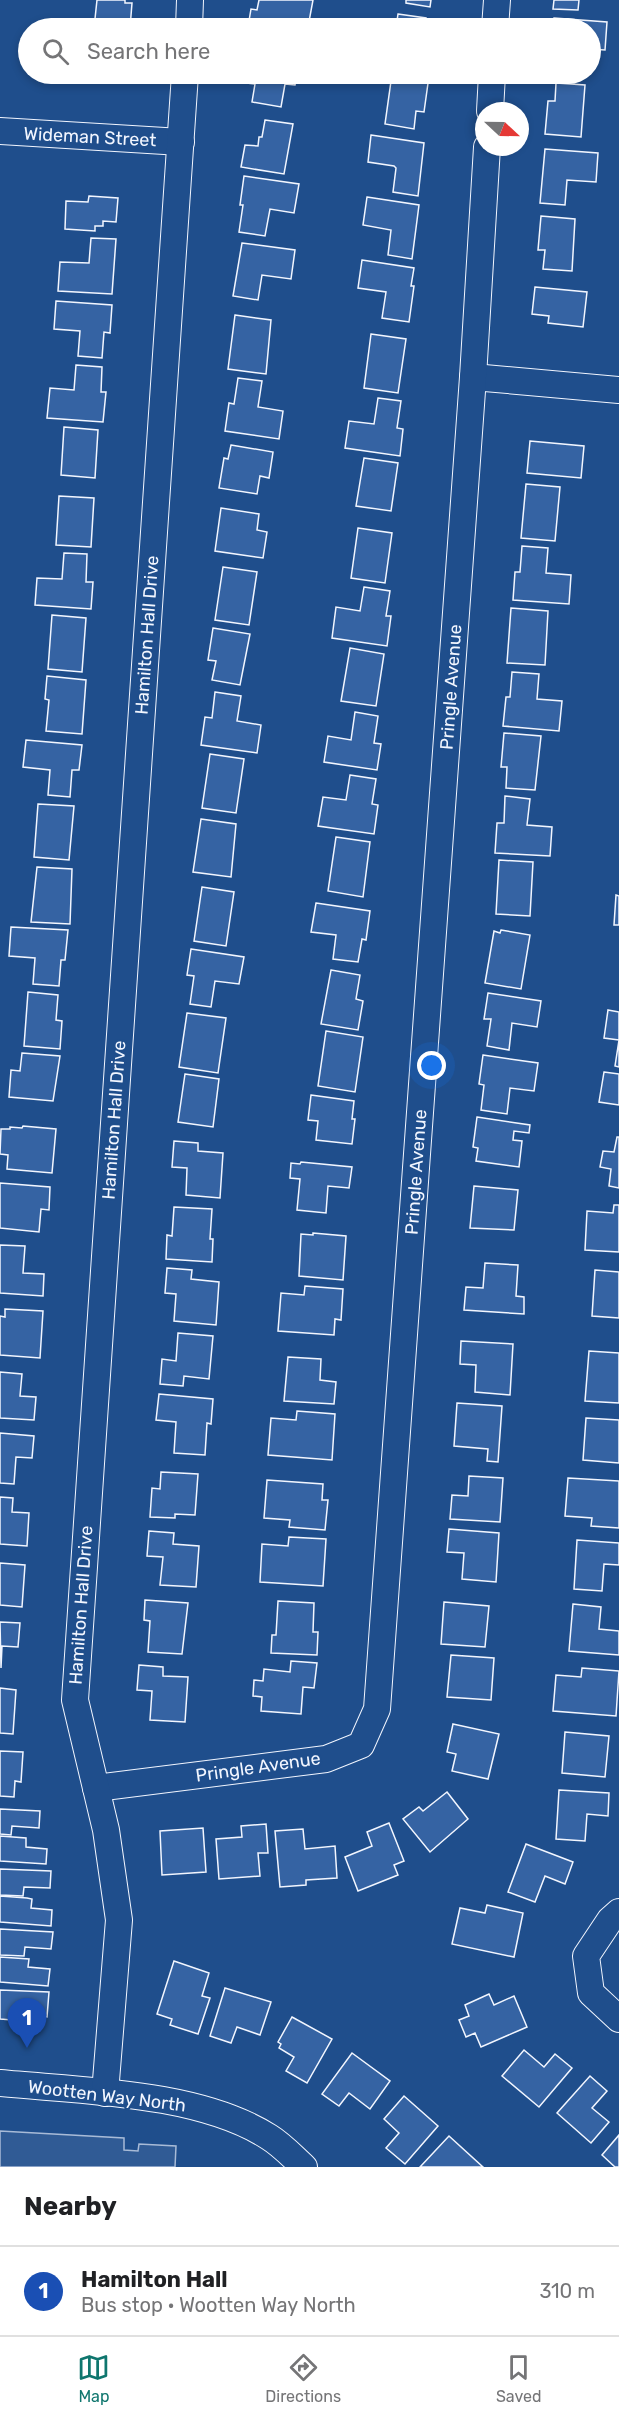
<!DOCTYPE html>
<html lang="en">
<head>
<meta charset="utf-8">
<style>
	:root { --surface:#fff; --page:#f6f6f6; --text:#202124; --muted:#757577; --line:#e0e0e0; --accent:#0f766e }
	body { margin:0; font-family:Rubik,sans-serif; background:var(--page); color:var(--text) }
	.compass { position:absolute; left:475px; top:102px; width:54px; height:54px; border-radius:50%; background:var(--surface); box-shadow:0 3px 9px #0003; rotate:112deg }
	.you { position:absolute; left:432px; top:1066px; width:21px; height:21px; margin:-15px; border:4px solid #fff; border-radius:50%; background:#1a73e8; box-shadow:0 0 0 9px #1a73e833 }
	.badge { display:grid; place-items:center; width:39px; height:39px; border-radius:50%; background:var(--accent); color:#fff; font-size:20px; font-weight:700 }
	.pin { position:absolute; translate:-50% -50px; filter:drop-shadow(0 2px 3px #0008) }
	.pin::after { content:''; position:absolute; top:32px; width:21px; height:18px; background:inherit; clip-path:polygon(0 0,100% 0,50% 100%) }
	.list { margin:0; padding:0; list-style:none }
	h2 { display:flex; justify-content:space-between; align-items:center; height:78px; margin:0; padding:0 24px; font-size:26px }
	h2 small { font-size:20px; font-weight:400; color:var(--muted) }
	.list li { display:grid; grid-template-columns:39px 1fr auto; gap:18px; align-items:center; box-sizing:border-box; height:90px; padding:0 24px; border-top:2px solid var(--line) }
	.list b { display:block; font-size:22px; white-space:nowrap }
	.list p { margin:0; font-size:20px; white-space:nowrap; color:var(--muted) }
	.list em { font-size:20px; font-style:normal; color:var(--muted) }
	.icon { flex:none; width:33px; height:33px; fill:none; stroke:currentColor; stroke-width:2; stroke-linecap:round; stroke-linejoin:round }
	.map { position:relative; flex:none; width:619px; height:2167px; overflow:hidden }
	.search { position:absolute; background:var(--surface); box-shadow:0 3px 9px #0003; left:18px; right:18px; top:18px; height:66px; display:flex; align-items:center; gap:15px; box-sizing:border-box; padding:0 21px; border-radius:33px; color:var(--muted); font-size:22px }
	.sheet { height:168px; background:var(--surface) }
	nav { display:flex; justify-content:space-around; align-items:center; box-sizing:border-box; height:84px; border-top:2px solid var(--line); background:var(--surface); font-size:16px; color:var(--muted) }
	nav a { display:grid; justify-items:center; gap:3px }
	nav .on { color:var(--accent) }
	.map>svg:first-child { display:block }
	.parking { fill:#305b95; stroke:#a8bbd7; stroke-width:1.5 }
	.building { fill:#3563a3; stroke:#f2f6ff; stroke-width:1.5 }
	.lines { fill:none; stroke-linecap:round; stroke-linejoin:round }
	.minor-casing { stroke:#f2f6ff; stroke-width:28 }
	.minor { stroke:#1f4e8c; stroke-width:26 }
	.labels { text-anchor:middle; stroke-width:4.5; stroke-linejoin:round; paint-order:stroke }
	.street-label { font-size:18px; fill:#f2f6ff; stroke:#1f4e8c }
</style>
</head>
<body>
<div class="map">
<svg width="619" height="2167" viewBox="0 0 619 2167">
	<rect width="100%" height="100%" fill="#1f4e8c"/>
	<!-- parking -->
	<polygon class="parking" points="0,2131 124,2138 124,2150 138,2151 139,2144 176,2146 175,2167 0,2167"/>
	<!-- building -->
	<g class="building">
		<polygon points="97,0 125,0 125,3 132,3 130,28 94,28"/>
		<polygon points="259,0 313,0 308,27 253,28 255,22 249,21 251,9 257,10"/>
		<polygon points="406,0 431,0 430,7 406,3"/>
		<polygon points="554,0 579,0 578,10 553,9"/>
		<polygon points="398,14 426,18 425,28 396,28"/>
		<polygon points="554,18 607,22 605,50 590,49 590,28 553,28"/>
		<polygon points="90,74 128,74 128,78 90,76"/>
		<polygon points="249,74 297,74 295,85 285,84 281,107 252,102 255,84 247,83"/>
		<polygon points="392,74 429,76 424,112 416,111 414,129 385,124"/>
		<polygon points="556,83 585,85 581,137 545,134 548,101 555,101"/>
		<polygon points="265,120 293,124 284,174 241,167 245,145 258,146 259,137 262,137"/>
		<polygon points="371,135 424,143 418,196 393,192 396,168 394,166 368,162"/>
		<polygon points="545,149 598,153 596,182 567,180 565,205 540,203"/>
		<polygon points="244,176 299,184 294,213 270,209 265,236 239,232 243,205 240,205"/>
		<polygon points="89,196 118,198 116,222 103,221 103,226 95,226 95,231 65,229 66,201 88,202"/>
		<polygon points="367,197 419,205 412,259 388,255 391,230 363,225"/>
		<polygon points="541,216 575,219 572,271 543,269 545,250 538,250"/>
		<polygon points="91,238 116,239 112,294 58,291 60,262 89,263"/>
		<polygon points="242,243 295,250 291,279 262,275 258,300 233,296"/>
		<polygon points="362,260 414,268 411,286 414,286 409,322 382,318 386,292 358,288"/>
		<polygon points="535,287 587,292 583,327 548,323 549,316 532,314"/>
		<polygon points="56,301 112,305 110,333 104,332 102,358 78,356 80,331 54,329"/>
		<polygon points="235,315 271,320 266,374 228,369"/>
		<polygon points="371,334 406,339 398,393 364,388"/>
		<polygon points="76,365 102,367 101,392 106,392 103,422 47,418 50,388 74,390"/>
		<polygon points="238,378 262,381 258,407 283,411 279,439 225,431 229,403 234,404"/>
		<polygon points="378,398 401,401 397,428 403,429 400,456 345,448 349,421 374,424"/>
		<polygon points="64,427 98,430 95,478 61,475"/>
		<polygon points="530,441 584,446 581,478 527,473"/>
		<polygon points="231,445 273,452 269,478 260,476 257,494 219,488 224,458 228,459"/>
		<polygon points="364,458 398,463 391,511 356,506"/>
		<polygon points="526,484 560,487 555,541 521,538"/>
		<polygon points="59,496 94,498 91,547 56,545"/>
		<polygon points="221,508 259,514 257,530 267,532 263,558 215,551"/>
		<polygon points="358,528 392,533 385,583 351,578"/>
		<polygon points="522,546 548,548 546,573 571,575 569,604 513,600 515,572 520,572"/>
		<polygon points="64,553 87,554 86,582 93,582 91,609 35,605 37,578 62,579"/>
		<polygon points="223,567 257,572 249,625 215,620"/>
		<polygon points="364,587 390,591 386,616 391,616 387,646 332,638 336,607 360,611"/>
		<polygon points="511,608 548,611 545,665 507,663"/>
		<polygon points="52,615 86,618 82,672 48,669"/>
		<polygon points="213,628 250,634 240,685 212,680 216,661 208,660"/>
		<polygon points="350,648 384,654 376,706 341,701"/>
		<polygon points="512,672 539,674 537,699 562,701 559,731 503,726 506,697 510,697"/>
		<polygon points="47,676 86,680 82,734 46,731 49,700 45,699"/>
		<polygon points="215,692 241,696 237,721 261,725 257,753 201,745 205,717 212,718"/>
		<polygon points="355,712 378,716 374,743 381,744 377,770 324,762 328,736 351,740"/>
		<polygon points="504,733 541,736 535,790 506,788 507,767 501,767"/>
		<polygon points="26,740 82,745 79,770 72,770 70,797 48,795 50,770 23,767"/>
		<polygon points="210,754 244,759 236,813 202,808"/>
		<polygon points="350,775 376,779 372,804 378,805 374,834 318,826 323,797 346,800"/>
		<polygon points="505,796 530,799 527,825 552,827 550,856 495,853 497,823 504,823"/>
		<polygon points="38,804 74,806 69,860 34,857"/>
		<polygon points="201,819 236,824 231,877 193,872"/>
		<polygon points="336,837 370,842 363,897 328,891"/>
		<polygon points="499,860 533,862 530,916 496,914"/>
		<polygon points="37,867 72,869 70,924 31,922"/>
		<polygon points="202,887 234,892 226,946 194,941"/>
		<polygon points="616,895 619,896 619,925 614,925"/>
		<polygon points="316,903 370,911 366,940 362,939 358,962 333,959 336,935 311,932"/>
		<polygon points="11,927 68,930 65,960 61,960 59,986 33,984 35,958 9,956"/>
		<polygon points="501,930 530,935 521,989 485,983 494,931 500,933"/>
		<polygon points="191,949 244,957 239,984 215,981 211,1007 190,1004 194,976 187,975"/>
		<polygon points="331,970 360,975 356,999 363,1001 358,1030 321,1024"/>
		<polygon points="28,992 58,995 56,1020 62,1021 60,1049 24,1046"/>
		<polygon points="488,993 541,1001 537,1027 512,1023 509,1050 487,1046 491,1019 484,1019"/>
		<polygon points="608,1010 619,1012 619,1067 615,1066 619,1040 604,1038"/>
		<polygon points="187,1013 226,1018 218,1073 179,1067"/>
		<polygon points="326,1031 363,1037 355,1092 318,1086"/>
		<polygon points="22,1053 60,1056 53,1101 9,1097 11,1070 20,1071"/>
		<polygon points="483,1055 538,1063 534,1091 510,1088 507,1114 481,1110 484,1085 479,1084"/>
		<polygon points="604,1072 619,1074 619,1105 599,1102"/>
		<polygon points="185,1074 219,1079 213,1127 178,1122"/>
		<polygon points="311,1095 354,1101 352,1119 355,1119 352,1144 316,1140 318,1121 308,1120"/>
		<polygon points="477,1117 530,1125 529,1133 514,1131 513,1140 522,1141 519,1167 476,1161 478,1148 473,1147"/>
		<polygon points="23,1126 56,1129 52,1173 7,1169 8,1155 0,1154 1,1129 10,1129 10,1127 22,1128"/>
		<polygon points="617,1137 619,1137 619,1188 609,1186 611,1169 600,1167 603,1151 614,1152"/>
		<polygon points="174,1141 198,1143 198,1151 223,1153 220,1198 186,1195 187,1168 172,1167"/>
		<polygon points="301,1162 352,1167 349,1188 328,1186 326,1213 297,1210 300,1179 290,1178 291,1163 300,1164"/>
		<polygon points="0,1183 50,1187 49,1210 41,1209 39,1232 0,1228"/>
		<polygon points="474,1186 518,1190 514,1230 470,1228"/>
		<polygon points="614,1205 619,1205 619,1252 585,1250 587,1211 613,1213"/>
		<polygon points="174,1207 212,1209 210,1239 213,1239 212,1262 166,1259 167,1235 172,1236"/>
		<polygon points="313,1233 346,1236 343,1280 299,1276 301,1234 313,1235"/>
		<polygon points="0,1245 25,1246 23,1273 44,1274 43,1296 0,1293"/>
		<polygon points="485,1263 518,1265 516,1296 524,1297 524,1314 464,1310 466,1287 483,1288"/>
		<polygon points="167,1268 192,1270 191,1279 219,1282 216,1325 174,1321 176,1294 165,1293"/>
		<polygon points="595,1270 619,1272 619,1318 592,1316"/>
		<polygon points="305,1286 343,1289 341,1320 335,1319 334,1335 278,1331 281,1293 304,1295"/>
		<polygon points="5,1309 43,1311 40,1358 0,1355 0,1316 5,1317"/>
		<polygon points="178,1333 213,1336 209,1379 184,1376 183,1386 160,1384 162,1359 176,1361"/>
		<polygon points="461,1341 513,1344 510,1395 475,1392 476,1365 460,1364"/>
		<polygon points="589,1351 619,1353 619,1403 585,1401"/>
		<polygon points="288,1357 321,1359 320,1380 336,1382 334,1404 284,1401"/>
		<polygon points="0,1372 22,1374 20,1396 36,1397 34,1420 0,1418"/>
		<polygon points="159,1394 213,1399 211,1424 207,1423 205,1455 174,1453 176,1422 156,1420"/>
		<polygon points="457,1403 502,1406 498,1462 487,1461 488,1449 454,1446"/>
		<polygon points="297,1411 335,1414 332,1460 268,1455 271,1418 296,1420"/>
		<polygon points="586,1418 619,1420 619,1463 583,1460"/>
		<polygon points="0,1433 34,1436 32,1458 16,1457 14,1484 0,1483"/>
		<polygon points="161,1472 198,1474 195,1515 175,1514 175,1518 150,1517 152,1488 160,1489"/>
		<polygon points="469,1476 503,1478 500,1522 450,1519 452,1495 468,1496"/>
		<polygon points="568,1478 619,1481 619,1528 591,1526 592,1518 565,1516"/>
		<polygon points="267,1480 323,1484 322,1500 328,1500 325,1530 289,1527 290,1520 264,1518"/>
		<polygon points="0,1497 13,1498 12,1512 29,1513 27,1546 0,1544"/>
		<polygon points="449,1529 499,1533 496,1582 462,1579 464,1553 447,1552"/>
		<polygon points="149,1531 174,1533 173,1544 199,1546 196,1587 160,1585 163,1557 147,1556"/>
		<polygon points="289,1537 326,1539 323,1586 260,1582 262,1544 288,1546"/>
		<polygon points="577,1540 619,1543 619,1565 604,1564 602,1591 574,1589"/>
		<polygon points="0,1563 25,1565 22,1607 0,1605"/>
		<polygon points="145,1600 188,1603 182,1654 148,1652 150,1621 144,1620"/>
		<polygon points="278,1601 314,1603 313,1632 318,1632 317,1655 271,1653 272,1635 276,1635"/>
		<polygon points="444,1602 489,1606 485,1647 441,1644"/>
		<polygon points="573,1604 601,1607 599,1629 619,1631 619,1655 569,1651"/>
		<polygon points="0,1622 20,1623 18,1647 2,1646 1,1668"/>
		<polygon points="451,1655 494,1658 491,1700 447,1697"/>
		<polygon points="291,1661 317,1663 314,1688 303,1687 301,1714 261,1711 262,1697 253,1696 254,1680 263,1681 264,1669 290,1672"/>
		<polygon points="139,1665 163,1667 163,1676 188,1677 185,1722 150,1720 152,1691 137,1690"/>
		<polygon points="582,1668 619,1671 616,1716 553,1711 556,1675 581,1677"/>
		<polygon points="0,1688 16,1690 13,1734 0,1733"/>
		<polygon points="453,1724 499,1734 488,1779 452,1771 456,1754 447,1752"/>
		<polygon points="565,1732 609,1736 605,1777 562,1773"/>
		<polygon points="0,1751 23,1752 21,1782 15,1781 14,1797 0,1796"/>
		<polygon points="559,1790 609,1793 608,1816 587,1814 585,1841 556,1839"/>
		<polygon points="447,1792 468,1819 430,1852 403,1819 419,1807 423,1811"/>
		<polygon points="0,1809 40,1811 39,1828 12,1826 11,1835 0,1834"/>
		<polygon points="389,1823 404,1861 394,1865 398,1875 358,1891 345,1857 372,1846 367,1832"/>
		<polygon points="266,1824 268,1853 258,1853 260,1876 219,1879 216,1839 242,1837 241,1826"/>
		<polygon points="203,1828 206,1872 162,1875 160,1831"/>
		<polygon points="303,1829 305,1849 335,1846 337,1878 306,1880 306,1885 280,1887 275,1831"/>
		<polygon points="0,1836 26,1838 26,1847 47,1849 46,1864 0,1861"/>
		<polygon points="526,1844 573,1862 565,1884 545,1876 535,1902 508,1892"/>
		<polygon points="0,1869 51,1871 50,1888 24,1887 23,1896 0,1895"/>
		<polygon points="0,1896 27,1898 32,1899 31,1908 52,1910 51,1926 0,1922"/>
		<polygon points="487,1905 523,1913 514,1957 452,1944 460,1908 485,1913"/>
		<polygon points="0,1929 53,1932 51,1949 25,1947 24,1956 0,1955"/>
		<polygon points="0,1957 29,1959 28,1967 50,1969 48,1986 0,1982"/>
		<polygon points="174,1961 209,1973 202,1996 210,1998 198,2034 170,2025 172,2019 157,2014"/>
		<polygon points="225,1988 271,2002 260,2035 237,2027 231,2043 210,2036"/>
		<polygon points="0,1990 49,1992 47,2017 25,2015 24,2021 0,2019"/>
		<polygon points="489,1994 494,2005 514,1996 527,2027 481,2047 475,2033 466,2037 459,2020 469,2016 465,2005"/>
		<polygon points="292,2017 332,2039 307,2083 286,2071 294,2057 279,2048 281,2044 278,2042"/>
		<polygon points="524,2050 544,2067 555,2054 572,2068 539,2107 502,2076"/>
		<polygon points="352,2053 390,2081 370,2109 349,2093 339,2106 322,2094"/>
		<polygon points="590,2076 607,2091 592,2108 609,2122 591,2143 557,2113"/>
		<polygon points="404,2096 438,2126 405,2164 386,2148 399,2133 384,2119"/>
		<polygon points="619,2135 619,2167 615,2167 602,2155"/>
		<polygon points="449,2136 483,2167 420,2167"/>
	</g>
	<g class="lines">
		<defs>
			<g id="minor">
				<polyline points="189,28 190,0"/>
				<polyline points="495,28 497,0"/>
				<polyline points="490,111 492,74"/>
				<polyline points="0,131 181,142"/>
				<polyline points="473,377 619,390"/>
				<polyline points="96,1788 326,1759 361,1745 377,1709 473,377 487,147"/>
				<polyline points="619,1912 610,1920 586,1956 591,1993 619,2019"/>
				<path d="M0,2083C82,2091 199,2092 269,2137C282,2145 293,2157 304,2167"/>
				<polyline points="105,2093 119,1920 106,1830 75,1700 185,74"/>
			</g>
		</defs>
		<!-- minor casing -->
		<use href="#minor" class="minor-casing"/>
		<!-- minor -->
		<use href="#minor" class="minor"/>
	</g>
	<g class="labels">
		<!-- street labels -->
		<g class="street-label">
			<text transform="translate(90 137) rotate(3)" y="6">Wideman Street</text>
			<text transform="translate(147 635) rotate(-86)" y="6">Hamilton Hall Drive</text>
			<text transform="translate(451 687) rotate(-86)" y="6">Pringle Avenue</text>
			<text transform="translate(114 1120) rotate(-86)" y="6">Hamilton Hall Drive</text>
			<text transform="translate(416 1172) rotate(-86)" y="6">Pringle Avenue</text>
			<text transform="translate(81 1605) rotate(-86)" y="6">Hamilton Hall Drive</text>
			<text transform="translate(258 1767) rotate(-8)" y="6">Pringle Avenue</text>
			<text transform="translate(107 2096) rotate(7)" y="6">Wootten Way North</text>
		</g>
	</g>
</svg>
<svg class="compass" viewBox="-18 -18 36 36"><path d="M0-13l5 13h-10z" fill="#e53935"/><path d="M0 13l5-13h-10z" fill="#757577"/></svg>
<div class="you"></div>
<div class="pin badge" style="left:27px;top:2048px;background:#1a4fb4">1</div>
<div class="search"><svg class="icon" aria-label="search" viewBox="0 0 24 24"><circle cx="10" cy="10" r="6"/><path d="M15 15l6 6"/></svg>Search here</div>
</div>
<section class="sheet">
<h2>Nearby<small></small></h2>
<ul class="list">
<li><span class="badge" style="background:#1a4fb4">1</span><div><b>Hamilton Hall</b><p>Bus stop · Wootten Way North</p></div><em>310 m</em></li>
</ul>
</section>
<nav>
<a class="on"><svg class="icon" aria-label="map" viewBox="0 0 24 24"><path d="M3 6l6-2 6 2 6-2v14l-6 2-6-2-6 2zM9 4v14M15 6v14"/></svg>Map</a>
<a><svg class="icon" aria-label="directions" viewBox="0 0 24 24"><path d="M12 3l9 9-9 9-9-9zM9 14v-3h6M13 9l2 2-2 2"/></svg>Directions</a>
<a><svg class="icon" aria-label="saved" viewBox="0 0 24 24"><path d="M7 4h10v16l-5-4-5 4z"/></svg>Saved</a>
</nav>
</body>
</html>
